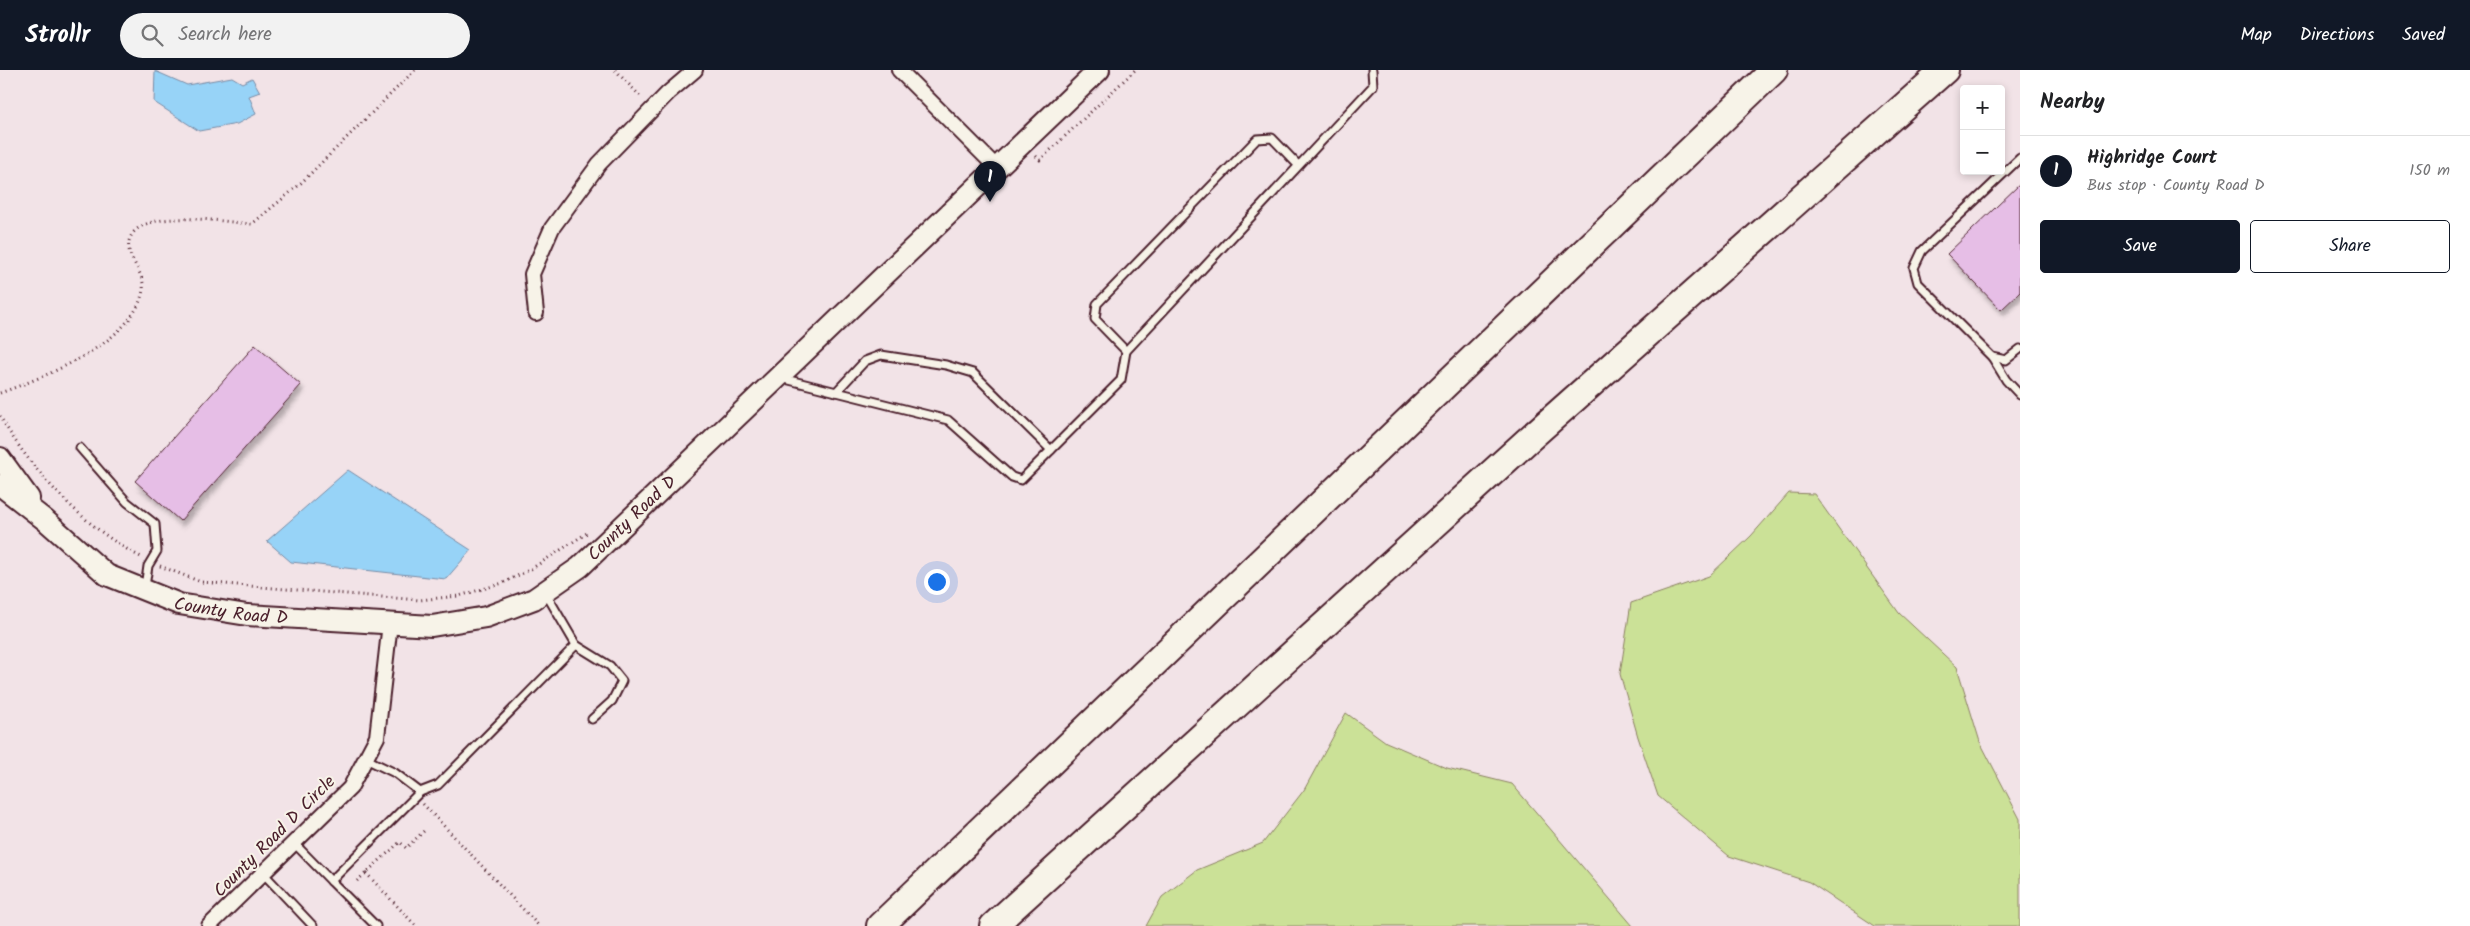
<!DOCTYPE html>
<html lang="en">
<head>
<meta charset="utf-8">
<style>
	:root { --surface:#fff; --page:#f2f2f2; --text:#202124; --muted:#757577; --line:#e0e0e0; --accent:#111827 }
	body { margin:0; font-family:Kalam,sans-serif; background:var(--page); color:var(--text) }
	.controls { position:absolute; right:15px; top:15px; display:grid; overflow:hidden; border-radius:5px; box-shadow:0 2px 8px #0003 }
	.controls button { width:45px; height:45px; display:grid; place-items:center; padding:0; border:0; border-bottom:1px solid var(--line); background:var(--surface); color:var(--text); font:25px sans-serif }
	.you { position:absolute; left:936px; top:511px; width:18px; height:18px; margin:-12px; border:4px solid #fff; border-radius:50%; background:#1a73e8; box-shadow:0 0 0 8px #1a73e833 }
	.badge { display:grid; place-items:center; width:32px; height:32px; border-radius:50%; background:var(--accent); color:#fff; font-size:16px; font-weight:700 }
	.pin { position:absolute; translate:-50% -41px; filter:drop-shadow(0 1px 2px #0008) }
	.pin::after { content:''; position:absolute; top:26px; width:18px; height:15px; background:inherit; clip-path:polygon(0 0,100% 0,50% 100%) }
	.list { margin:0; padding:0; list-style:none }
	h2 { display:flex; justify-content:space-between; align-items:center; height:65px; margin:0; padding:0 20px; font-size:21px }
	h2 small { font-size:16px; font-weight:400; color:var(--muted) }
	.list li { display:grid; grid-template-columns:32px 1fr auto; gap:15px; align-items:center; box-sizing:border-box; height:70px; padding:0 20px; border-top:1px solid var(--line) }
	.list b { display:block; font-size:19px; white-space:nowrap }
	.list p { margin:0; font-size:16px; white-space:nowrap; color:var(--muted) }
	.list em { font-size:16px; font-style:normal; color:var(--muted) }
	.actions { display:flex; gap:10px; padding:15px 20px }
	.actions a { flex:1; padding:11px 0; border:1px solid var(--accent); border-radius:5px; text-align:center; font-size:18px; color:var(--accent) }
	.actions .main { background:var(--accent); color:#fff }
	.icon { flex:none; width:28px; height:28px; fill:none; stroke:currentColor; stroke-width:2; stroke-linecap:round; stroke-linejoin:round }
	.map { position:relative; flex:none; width:2020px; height:856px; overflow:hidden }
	header { display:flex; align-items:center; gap:30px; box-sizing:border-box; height:70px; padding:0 25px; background:var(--accent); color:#fff }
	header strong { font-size:24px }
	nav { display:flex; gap:28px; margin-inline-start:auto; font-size:18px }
	.search { width:350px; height:45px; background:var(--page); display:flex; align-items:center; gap:12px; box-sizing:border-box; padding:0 18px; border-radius:28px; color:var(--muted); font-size:19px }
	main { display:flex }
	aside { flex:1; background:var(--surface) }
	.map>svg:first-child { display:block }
	.green { fill:#cbe197; stroke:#8a8061 }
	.water { fill:#97d3f7; stroke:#788ba5 }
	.building { fill:#e6bee6; stroke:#4a1f2b; filter:url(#shadow) }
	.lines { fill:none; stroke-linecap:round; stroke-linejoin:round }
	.lane-casing { stroke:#4a1f2b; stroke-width:11 }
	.street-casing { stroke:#4a1f2b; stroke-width:18 }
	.secondary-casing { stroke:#4a1f2b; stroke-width:24 }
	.highway-casing { stroke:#4a1f2b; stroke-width:30 }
	.path { stroke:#4a1f2b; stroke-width:3; stroke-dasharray:1 4; stroke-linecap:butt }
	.lane { stroke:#f7f3e8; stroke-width:7 }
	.street { stroke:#f7f3e8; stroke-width:14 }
	.secondary { stroke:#f7f3e8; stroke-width:20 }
	.highway { stroke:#f7f3e8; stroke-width:26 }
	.labels { text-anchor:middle; stroke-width:4; stroke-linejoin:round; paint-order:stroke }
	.street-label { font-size:18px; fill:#4a1f2b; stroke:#f7f3e8 }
</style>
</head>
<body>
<header>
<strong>Strollr</strong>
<div class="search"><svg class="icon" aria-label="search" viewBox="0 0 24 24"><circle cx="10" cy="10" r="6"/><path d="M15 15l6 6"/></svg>Search here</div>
<nav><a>Map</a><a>Directions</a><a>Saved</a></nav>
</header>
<main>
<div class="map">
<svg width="2020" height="856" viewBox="0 0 2020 856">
	<defs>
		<filter id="shadow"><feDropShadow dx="3" dy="5.5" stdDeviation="2.5" flood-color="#0004"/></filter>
	</defs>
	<rect width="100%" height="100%" fill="#f2e3e7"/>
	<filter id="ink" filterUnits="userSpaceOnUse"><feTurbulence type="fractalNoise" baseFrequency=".02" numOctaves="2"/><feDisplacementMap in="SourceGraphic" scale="10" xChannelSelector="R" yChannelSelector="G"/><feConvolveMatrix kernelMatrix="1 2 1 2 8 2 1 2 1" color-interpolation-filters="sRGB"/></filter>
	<g filter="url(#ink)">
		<!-- green -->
		<g class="green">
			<polygon points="1789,423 1814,424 1899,543 1957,597 1980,672 2020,749 2020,856 1875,856 1809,812 1729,786 1658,726 1638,667 1620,604 1631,533 1709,506 1751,466"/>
			<polygon points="1346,643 1386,672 1447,698 1512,714 1633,856 1146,856 1162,827 1197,800 1263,773 1304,720"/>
		</g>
		<!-- water -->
		<g class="water">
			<polygon points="155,1 187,15 232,7 242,13 252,8 260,22 249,26 256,44 237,54 199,61 154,32"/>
			<polygon points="348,400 471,480 446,509 291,492 267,471"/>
		</g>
		<!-- building -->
		<g class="building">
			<polygon points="2020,114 2020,222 2001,240 1947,184"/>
			<polygon points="255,275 301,315 180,451 135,411"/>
		</g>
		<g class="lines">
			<defs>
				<g id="lane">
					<polyline points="2020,88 1922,181 1914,198 1918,213 1992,287 2006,290 2020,279"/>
					<polyline points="1298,95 1272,68 1257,69 1097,234 1095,249 1126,281 1373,16 1372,0"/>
					<polyline points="1992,287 2006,310 2020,325"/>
					<polyline points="781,308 948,350 1012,407 1021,410 1121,310 1126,281"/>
					<polyline points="836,322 865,291 881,285 946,295 973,303 1051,380"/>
					<polyline points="80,378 127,432 155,454 157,481 148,496 145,517"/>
					<polyline points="545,522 576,575 610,596 622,611 612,631 592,649"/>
					<polyline points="366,689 395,703 420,722 438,715 576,575"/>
					<polyline points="294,773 331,811 420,722"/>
					<polyline points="263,803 313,856"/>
					<polyline points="331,811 376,856"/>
				</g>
				<g id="street">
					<polyline points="899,0 997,98"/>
					<polyline points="536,243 532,204 552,158 599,94 668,23 695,0"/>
					<polyline points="209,856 350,718 377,667 390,553"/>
				</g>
				<g id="secondary">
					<polyline points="0,388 29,428"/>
					<path id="s1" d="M0,415L45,450L107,505L179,534L247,545L432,556L486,547L534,529L580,497L1099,0"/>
				</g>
				<g id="highway">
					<polyline points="880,856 1774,0"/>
					<polyline points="993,856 1528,370 1945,0"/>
				</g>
			</defs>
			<!-- lane casing -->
			<use href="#lane" class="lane-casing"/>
			<!-- street casing -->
			<use href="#street" class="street-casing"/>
			<!-- secondary casing -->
			<use href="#secondary" class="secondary-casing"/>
			<!-- highway casing -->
			<use href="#highway" class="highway-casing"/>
			<!-- path -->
			<g class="path">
				<polyline points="615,0 642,28"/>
				<polyline points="1036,86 1040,90 1135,0"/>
				<path d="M0,323C44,307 134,273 143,220C146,201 121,185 131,166C146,138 225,152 252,154L298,116L415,0"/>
				<path d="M0,346C30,400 86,459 141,487"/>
				<polyline points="160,496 201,512 419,530 459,526 503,513 531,499 587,463"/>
				<polyline points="423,734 539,856"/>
				<polyline points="366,803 416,856"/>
				<polyline points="357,811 400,772 406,778 424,761"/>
			</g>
			<!-- lane -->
			<use href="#lane" class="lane"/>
			<!-- street -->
			<use href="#street" class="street"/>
			<!-- secondary -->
			<use href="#secondary" class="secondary"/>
			<!-- highway -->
			<use href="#highway" class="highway"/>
		</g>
	</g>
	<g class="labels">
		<!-- street labels -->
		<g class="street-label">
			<text dy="6" stroke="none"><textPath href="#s1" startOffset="705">County Road D</textPath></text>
			<text dy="6" stroke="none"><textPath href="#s1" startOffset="270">County Road D</textPath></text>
			<text transform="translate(274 766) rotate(-45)" y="6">County Road D Circle</text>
		</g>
	</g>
</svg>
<div class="controls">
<button>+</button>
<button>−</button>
</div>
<div class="you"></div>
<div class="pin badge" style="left:990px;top:132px">1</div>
</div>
<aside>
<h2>Nearby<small></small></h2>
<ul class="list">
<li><span class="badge">1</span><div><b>Highridge Court</b><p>Bus stop · County Road D</p></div><em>150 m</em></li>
</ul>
<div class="actions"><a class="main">Save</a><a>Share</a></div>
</aside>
</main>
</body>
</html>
